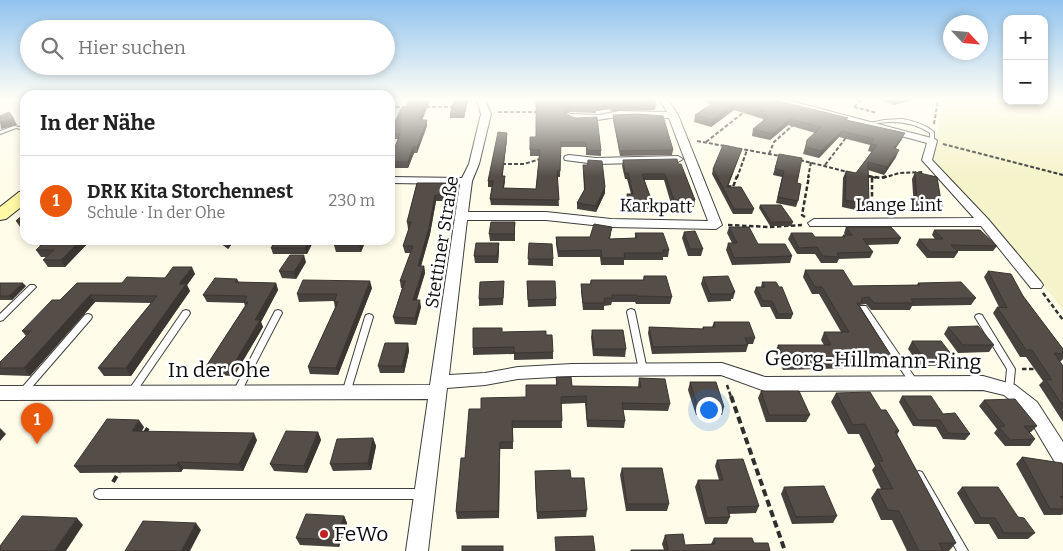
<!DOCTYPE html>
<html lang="de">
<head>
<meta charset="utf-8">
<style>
	:root { --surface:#fff; --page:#f6f6f6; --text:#222; --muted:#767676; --line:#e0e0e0; --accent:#ea580c }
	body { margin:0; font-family:Bitter,serif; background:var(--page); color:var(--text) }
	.controls { position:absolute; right:15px; top:15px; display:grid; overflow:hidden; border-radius:10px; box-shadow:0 2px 8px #0003 }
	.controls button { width:45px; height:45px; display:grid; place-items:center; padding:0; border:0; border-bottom:1px solid var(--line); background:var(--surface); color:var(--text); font:25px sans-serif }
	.compass { position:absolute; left:943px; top:15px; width:45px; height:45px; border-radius:50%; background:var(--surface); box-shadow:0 2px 8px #0003; rotate:116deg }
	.you { position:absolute; left:708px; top:409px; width:18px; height:18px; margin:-12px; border:4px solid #fff; border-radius:50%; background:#1a73e8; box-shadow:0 0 0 8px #1a73e833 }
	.badge { display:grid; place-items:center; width:32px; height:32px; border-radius:50%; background:var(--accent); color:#fff; font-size:16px; font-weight:700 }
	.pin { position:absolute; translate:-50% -41px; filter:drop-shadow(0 1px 2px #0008) }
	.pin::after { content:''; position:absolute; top:26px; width:18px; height:15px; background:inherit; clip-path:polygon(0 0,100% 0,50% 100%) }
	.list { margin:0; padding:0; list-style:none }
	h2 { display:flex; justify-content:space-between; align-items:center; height:65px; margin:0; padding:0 20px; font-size:21px }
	h2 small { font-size:16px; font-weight:400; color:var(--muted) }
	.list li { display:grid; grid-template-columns:32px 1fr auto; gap:15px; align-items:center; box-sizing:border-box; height:90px; padding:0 20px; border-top:1px solid var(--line) }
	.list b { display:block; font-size:19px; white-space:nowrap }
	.list p { margin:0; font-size:16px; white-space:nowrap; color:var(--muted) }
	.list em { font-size:16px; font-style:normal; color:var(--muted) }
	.icon { flex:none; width:28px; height:28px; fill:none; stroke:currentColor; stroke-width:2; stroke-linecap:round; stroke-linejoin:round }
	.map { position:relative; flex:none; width:1063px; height:551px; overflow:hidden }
	.search { position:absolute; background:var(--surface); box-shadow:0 2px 8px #0003; left:20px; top:20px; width:375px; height:55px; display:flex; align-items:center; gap:12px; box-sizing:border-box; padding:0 18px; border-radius:28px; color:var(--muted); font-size:19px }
	.panel { position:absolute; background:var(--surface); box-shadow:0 2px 8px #0003; left:20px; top:90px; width:375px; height:155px; border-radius:15px }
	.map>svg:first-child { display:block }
	.farmland { fill:#f5f3ca }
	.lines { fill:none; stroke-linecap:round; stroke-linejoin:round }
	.lane-casing { stroke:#3f3f3f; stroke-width:2 }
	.street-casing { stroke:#3f3f3f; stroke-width:2 }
	.secondary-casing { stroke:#2e2e2e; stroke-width:2 }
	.path-far2 { stroke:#2e2e2e; stroke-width:2; stroke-dasharray:4 2; stroke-linecap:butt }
	.path-far1 { stroke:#2e2e2e; stroke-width:2.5; stroke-dasharray:4.5 2.5; stroke-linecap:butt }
	.path { stroke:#2e2e2e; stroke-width:4; stroke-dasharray:7 4; stroke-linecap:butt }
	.lane { fill:#fff; fill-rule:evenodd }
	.street { fill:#fff; fill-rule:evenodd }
	.secondary { fill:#fff8a5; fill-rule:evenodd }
	.wall { fill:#48423e }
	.shaded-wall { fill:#3b3632 }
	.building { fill:#544d48; stroke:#3b3632 }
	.poi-dot { fill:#be2123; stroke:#fff; stroke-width:2 }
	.labels { text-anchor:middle; stroke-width:5; stroke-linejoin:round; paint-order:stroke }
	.street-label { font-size:18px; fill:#0c0c0c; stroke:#fff }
	.near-street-label { font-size:21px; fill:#0c0c0c; stroke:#fff }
	.near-poi-label { font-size:21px; fill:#0c0c0c; stroke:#fff; text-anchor:start }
</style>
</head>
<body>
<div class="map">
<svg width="1063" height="551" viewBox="0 0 1063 551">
	<rect width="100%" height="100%" fill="#fffcea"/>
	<!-- farmland -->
	<polygon class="farmland" points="945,100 1044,101 1044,100 1063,100 1063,310 1041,282 932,160 937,145 935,138"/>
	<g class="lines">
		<defs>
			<g id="lane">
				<path d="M902,119C914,121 925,124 934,132V141L932,142L930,141V133C911,120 889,120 868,125L866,124L884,120Z"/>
				<polygon points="14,126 25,128 25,130 16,128 0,134 0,131"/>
				<polygon points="30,285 34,285 36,287 3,320 0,321 0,314"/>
				<polygon points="860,306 866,306 918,382 919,384 918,386 915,387 912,386 860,310 859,308"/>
				<polygon points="631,309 634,310 635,312 647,370 646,372 643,373 640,372 639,370 627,312 628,310"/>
				<polygon points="186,310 189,311 190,313 189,315 134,395 131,396 128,395 127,393 128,391 183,311"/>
				<polygon points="278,310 281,311 282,313 241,392 240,394 237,395 234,394 233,392 274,313 275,311"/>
				<polygon points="88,314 91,315 92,317 91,319 25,395 22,396 19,395 18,393 19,391 85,315"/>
				<polygon points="369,314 372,315 373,317 350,393 349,395 346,396 343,395 342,393 365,317 366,315"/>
				<polygon points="979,314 982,315 1015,369 1013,390 1012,392 1009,393 1006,392 1005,390 1007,369 975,317 976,315"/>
				<polygon points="919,471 922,472 968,551 957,551 916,478 914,475 916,472"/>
				<polygon points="99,489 422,489 426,491 427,494 426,497 422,499 99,499 95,497 94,494 95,491"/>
			</g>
			<g id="street">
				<path d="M477,100H485L491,114L479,164L472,181L468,212H546L611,219L708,221L669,118C653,117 635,115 619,117C605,118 576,126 565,117L570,114L599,115L619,111L667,112L660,100H668L678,115L722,225L716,229L611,227L546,220H467L449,375L485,373L518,367L572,364L722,363L765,377L983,376L1015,385L1037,402L1063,442V466L1056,464L1025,412L1004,395L983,390L765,391L721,375L572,376L518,379L485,385L447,388L428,551H406L428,399L0,400V386L430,385L460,184L390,183V177L462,178L469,164L481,114Z"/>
				<polygon points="774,100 787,100 935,139 937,141 932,160 988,219 1041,282 1043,285 1041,288 1031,288 981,226 810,226 808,223 814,219 974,218 922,160 927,143 775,102"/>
				<polygon points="569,155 596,158 678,156 683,159 678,162 596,164 565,160 564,158 565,156"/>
			</g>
			<polygon id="secondary" points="25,191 25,204 6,219 0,220 0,207 19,192"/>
		</defs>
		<!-- lane casing -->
		<use href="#lane" class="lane-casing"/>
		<!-- street casing -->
		<use href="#street" class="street-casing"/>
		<!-- secondary casing -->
		<use href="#secondary" class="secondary-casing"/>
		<!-- path-far2 -->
		<g class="path-far2">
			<polyline points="390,107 408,107"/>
			<polyline points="426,107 453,107"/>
			<polyline points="854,107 877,113"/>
			<polyline points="854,107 861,100"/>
			<polyline points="498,112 537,112"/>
			<polyline points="934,124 938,100"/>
			<polyline points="697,141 780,156"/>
			<polyline points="706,142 744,112"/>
			<polyline points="943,144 1063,175"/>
			<polyline points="769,154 774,142 793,125"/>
			<polyline points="800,160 848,172"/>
			<polyline points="502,164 524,164 540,159"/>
			<polyline points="825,165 845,139 843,137"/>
			<polyline points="866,176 878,178"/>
			<polyline points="737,178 747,150"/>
			<polyline points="808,178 811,162"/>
			<polyline points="883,178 899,173 924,172"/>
		</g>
		<!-- path-far1 -->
		<g class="path-far1">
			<polyline points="868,176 881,178 887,176"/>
			<polyline points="872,178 872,204 879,211"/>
			<polyline points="727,186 733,187 737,176"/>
			<polyline points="805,217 802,215 809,176"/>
			<polyline points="728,225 769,227 802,225"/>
			<polyline points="1043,293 1063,320"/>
			<polyline points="1022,369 1037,369"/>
			<polyline points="727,385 731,397"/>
		</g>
		<!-- path -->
		<g class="path">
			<polyline points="731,396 785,551"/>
			<polyline points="144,434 148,428"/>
			<polyline points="113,482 119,472"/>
		</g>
		<!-- lane -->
		<use href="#lane" class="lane"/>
		<!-- street -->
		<use href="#street" class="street"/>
		<!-- secondary -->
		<use href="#secondary" class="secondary"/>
	</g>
	<!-- wall -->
	<g class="wall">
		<polygon points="409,100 430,100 422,120 427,120 427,126 417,153 414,153 408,168 390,168 390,160 398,139 390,139 390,132 406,107"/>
		<polygon points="468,100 464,118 450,118 450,115"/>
		<polygon points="536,100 656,105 655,110 611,111 610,109 596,111 596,113 570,112 566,114 601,151 601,156 586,155 586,147 561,147 560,177 557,177 559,206 491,205 490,199 492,187 488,187 488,181 507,133 507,139 502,176 505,182 504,188 536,189 539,156 530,156 530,137 536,137"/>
		<polygon points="708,100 774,100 848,118 847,120 902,139 895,149 896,157 884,175 868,170 869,204 865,212 842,207 843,178 846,171 856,173 872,152 868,151 870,145 839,137 819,158 803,154 807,140 815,133 788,125 770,140 752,136 753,129 763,121 763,119 734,110 711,127 694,122 695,115 711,104 707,103"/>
		<polygon points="880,100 912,100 894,105"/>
		<polygon points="613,115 673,150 672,155 620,156 613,120"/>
		<polygon points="742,149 728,187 754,209 752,214 733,214 712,174 713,169"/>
		<polygon points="779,154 797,183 798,201 796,207 776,203 782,177 773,175"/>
		<polygon points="588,160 605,187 605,193 596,212 577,209 577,203 584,190 583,165 587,165"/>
		<polygon points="623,160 678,164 695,200 694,207 672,207 664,180 644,180 654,207 653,214 629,214 626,201 627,194 631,194 627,179 625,179 622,166"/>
		<polygon points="915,172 942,207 939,213 914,208 912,179"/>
		<polygon points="417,183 447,189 444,201 436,201 430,234 421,266 424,266 425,273 417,300 421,307 416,325 395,324 393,317 402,288 401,288 400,281 411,253 405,253 403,246 409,229 408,229 407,222"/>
		<polygon points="760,205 793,222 791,226 770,226 759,208"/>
		<polygon points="25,213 25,227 20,227 16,221"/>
		<polygon points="515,222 515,241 490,241 489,234"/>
		<polygon points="729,227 758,244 792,256 790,263 732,265 726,250 728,243 732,243 727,233"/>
		<polygon points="846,227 901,238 898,244 867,245 873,252 870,258 839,259 837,263 821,263 815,254 797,254 788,239 791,233 815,237 842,237 843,235 845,235 844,233"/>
		<polygon points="934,230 997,246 993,251 957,251 958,252 954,258 927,258 916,245 919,239 935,239 932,235"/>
		<polygon points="684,232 703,249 701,256 688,256 682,238"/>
		<polygon points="611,233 610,239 635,238 635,233 669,250 668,257 663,257 663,260 624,260 624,265 601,265 600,257 558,257 556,244 556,237 590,237"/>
		<polygon points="40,240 88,240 89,242 65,267 48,267 43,260 47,257 41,257 36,250 40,246 38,242"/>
		<polygon points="216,240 235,240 228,249"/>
		<polygon points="276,240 314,240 307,254 273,254 271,248"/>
		<polygon points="337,240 366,240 361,252 336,252 334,245"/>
		<polygon points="499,243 499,250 498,263 475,263 474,256"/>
		<polygon points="529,243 553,259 553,266 528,265"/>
		<polygon points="306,262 296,279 282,278 279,271"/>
		<polygon points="805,270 853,286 917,285 918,283 976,298 971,305 912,306 910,310 871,310 866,304 860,305 860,306 894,360 890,367 783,370 775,352 778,345 824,345 821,340 824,332 841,332 819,294 812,294 803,277"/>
		<polygon points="988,271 1023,296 1063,349 1063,359 1061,361 1060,361 1063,366 1063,422 1039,385 1043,381 1026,357 1020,357 993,313 997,307 999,307 984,277"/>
		<polygon points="195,274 187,285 190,291 131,376 104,376 98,368 151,303 95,302 30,376 0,375 0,362 26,336 22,331 60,300 122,283"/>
		<polygon points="644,276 672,297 670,304 636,304 635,302 612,302 611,305 604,306 604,310 583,310 581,291 581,284 590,284 591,280 643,280"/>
		<polygon points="703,277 735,292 733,299 731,299 731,301 708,302 701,284"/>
		<polygon points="237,279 239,282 276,283 278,290 261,322 263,327 234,376 209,375 205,368 245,306 244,303 207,302 203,295"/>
		<polygon points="527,281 556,299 556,306 528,307"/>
		<polygon points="762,282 793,314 791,319 776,319 770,307 761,307 754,292 756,287 761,287"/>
		<polygon points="0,283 26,286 12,300 0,300"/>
		<polygon points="372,288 338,375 310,374 308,367 335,308 334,302 334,301 299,302 297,294"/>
		<polygon points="504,288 503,305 479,306 479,299"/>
		<polygon points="714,322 755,338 753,344 747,344 748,345 746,352 652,354 648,333 649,327 702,329 703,327 712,327"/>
		<polygon points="948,327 994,345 989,352 958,353 944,334"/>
		<polygon points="592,330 626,349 625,357 593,356 591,337"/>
		<polygon points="502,332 546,335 553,352 553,359 514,360 514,354 473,355 473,348"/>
		<polygon points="912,341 955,359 950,366 920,366 908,349"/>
		<polygon points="408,343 409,351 404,373 380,373 378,366"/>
		<polygon points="556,377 572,386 638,387 639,378 670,404 668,411 623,410 625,421 624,428 587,427 585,403 561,404 562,428 513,428 513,449 500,449 499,518 457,519 456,512 465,458 481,409 526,397 556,385"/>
		<polygon points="690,382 724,407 722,415 696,415 688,390"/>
		<polygon points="761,391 810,415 806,422 766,422 758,398"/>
		<polygon points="836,393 881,410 899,431 897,435 956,543 949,551 907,551 892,520 881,520 871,498 877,489 881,489 872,470 875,466 859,434 848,434 831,402"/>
		<polygon points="902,396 943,414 970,434 965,440 943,439 936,427 913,426 899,402"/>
		<polygon points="984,400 1037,426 1031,432 1029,432 1035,439 1030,446 1005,446 994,433 997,429 979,406"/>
		<polygon points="144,427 142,431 257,440 243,471 183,469 181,472 80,473 74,466"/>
		<polygon points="318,432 321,440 307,473 274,471 270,464"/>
		<polygon points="373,438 376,446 371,470 333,471 330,464"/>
		<polygon points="1022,457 1063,465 1063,514 1061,515 1044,515 1016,464"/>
		<polygon points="717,460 759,506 756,513 729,514 730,517 727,524 705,524 695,487 698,480 719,480 715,466"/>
		<polygon points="622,468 669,504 667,511 626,511 620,475"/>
		<polygon points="535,478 571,478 587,510 586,517 537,519"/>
		<polygon points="784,487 837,516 833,523 792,524 781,494"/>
		<polygon points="962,487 1018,517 1035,533 1028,539 998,539 989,524 975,524 957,493"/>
		<polygon points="344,516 347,523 339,547 300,545 296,538"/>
		<polygon points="665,535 685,545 711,544 714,538 754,543 770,551 631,551 631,550 664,550 662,544"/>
	</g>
	<!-- shaded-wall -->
	<g class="shaded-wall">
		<polygon points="428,100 430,100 420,126 419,120"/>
		<polygon points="467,100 468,100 464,118 464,115"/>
		<polygon points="897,100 912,100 894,105"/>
		<polygon points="611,104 610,109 596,111 596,106"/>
		<polygon points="735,104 734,110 711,127 712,120"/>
		<polygon points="570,107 570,112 564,115 564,110"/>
		<polygon points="14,119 17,125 1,129 0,122"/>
		<polygon points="790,119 788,125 770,140 772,134"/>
		<polygon points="427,120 427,126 417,153 417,147"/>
		<polygon points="842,131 839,137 819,158 821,151"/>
		<polygon points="507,133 507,139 502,182 502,176"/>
		<polygon points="905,133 902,139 891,155 894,148"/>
		<polygon points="413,147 414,153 408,168 408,162"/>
		<polygon points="899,150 896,157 884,175 887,167"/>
		<polygon points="446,183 447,189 444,201 444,195"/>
		<polygon points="605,187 605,193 596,212 596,206"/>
		<polygon points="435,195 436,201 430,234 419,273 418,266"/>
		<polygon points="81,240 88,240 89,242 65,267 61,260"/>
		<polygon points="227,240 235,240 228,249 225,242"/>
		<polygon points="309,240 314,240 307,254 305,248"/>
		<polygon points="362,240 366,240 361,252 359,245"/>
		<polygon points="499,243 499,250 498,263 497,256"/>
		<polygon points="304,255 306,262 296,279 294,272"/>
		<polygon points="424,266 425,273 414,307 413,300"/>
		<polygon points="192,267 195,274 187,285 190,291 131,376 126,368 179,284"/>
		<polygon points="370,281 372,288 338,375 336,368"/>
		<polygon points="23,283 26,286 12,300 9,296"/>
		<polygon points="276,283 278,290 261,322 263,327 234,376 231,369 255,320"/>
		<polygon points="90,295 95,302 30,376 24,368"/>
		<polygon points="420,300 421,307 416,325 415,318"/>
		<polygon points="408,343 409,351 404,373 402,366"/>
		<polygon points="139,420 144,427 137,438 132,431"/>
		<polygon points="0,428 6,434 0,441"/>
		<polygon points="318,432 321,440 307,473 304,466"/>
		<polygon points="254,433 257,440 243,471 239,464"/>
		<polygon points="373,438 376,446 371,470 368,463"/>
		<polygon points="500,442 500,449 499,518 498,511"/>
		<polygon points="178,462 183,469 181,472 177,465"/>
		<polygon points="344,516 347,523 339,547 336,540"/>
		<polygon points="77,518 83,525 66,551 54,551"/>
		<polygon points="196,523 201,530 190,551 181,551"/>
	</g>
	<!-- building -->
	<g class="building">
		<polygon points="409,100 428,100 419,120 427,120 417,147 413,147 408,162 390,162 390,160 400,134 390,133 390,132 402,107 406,107"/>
		<polygon points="454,100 467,100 464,115 450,115"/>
		<polygon points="536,100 654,100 656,105 611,106 611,104 596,106 596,108 570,107 564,110 564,114 576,118 597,117 601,151 587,150 586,142 561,142 560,171 557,171 559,200 490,199 493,181 488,181 498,132 507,133 502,176 505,176 503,188 536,189 540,150 530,150 530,137 536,137"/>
		<polygon points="718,100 774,100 848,118 846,120 905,133 894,148 899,150 887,167 868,162 869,204 845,200 846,171 856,173 877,145 870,144 874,139 842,131 821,151 806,147 807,140 821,127 790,119 772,134 753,129 768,117 764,116 768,113 735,104 712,120 695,115"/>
		<polygon points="9,112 14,119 0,122 0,116"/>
		<polygon points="638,114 663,116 673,150 620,151 613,115"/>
		<polygon points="723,145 742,149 727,187 741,187 754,209 734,209 713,169"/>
		<polygon points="779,154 802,158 797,183 801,184 798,201 778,197 784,171 775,169"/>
		<polygon points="677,159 678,164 681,164 695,200 674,200 665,174 642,174 654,207 630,208 627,194 633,194 628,173 625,173 623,160"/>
		<polygon points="588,160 602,161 605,187 596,206 577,203 585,189 583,165 588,165"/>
		<polygon points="915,172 937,177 942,207 917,202"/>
		<polygon points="417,183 446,183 444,195 435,195 429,228 418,266 424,266 413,300 420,300 415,318 393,317 405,281 400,281 413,246 403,246 411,222 407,222"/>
		<polygon points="760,205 781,205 793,222 771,222"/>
		<polygon points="25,213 25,221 16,221"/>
		<polygon points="491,222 515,222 514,234 489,234"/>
		<polygon points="594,224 612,227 609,239 637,238 635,233 663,233 669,250 663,250 664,253 624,253 625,258 602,258 601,250 558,251 556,237 590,237"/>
		<polygon points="729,227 749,227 758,244 785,244 792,256 734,258 728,243 737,243"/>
		<polygon points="846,227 891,227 901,238 863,239 873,252 837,253 839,257 823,256 817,247 799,248 791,233 812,233 815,237 845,237 843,235 852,235"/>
		<polygon points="934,230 980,230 997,246 951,245 958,252 930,252 919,239 943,239"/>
		<polygon points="695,231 703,249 690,249 684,232"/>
		<polygon points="40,240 81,240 61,260 43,260 54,250 36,250 45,242 38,242"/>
		<polygon points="276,240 309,240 305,248 271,248"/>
		<polygon points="337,240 362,240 359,245 334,245"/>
		<polygon points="476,243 499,243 497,256 474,256"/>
		<polygon points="529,243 552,244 553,259 528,259"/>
		<polygon points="290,255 304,255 294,272 279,271"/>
		<polygon points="173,267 192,267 179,284 186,284 126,368 98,368 157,296 90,295 24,368 0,368 0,362 31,331 22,331 52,300 60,300 77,283 122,283 127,277 165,278"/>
		<polygon points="805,270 843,270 853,286 920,285 918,283 961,282 976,298 911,299 914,303 874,303 869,297 862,298 861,303 857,303 894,360 786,363 778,345 831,345 824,332 849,332 822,287 815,287"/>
		<polygon points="988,271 1011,274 1023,296 1063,349 1063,354 1054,353 1063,366 1063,406 1045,379 1052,380 1032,350 1026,350 997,307 1007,308"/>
		<polygon points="644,276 666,276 672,297 637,296 636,295 612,295 612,298 604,298 605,303 583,303 581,284 591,284 591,280 644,280"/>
		<polygon points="728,276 735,292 732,292 733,294 710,294 703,277"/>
		<polygon points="215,278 237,279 235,282 276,283 255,320 260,320 231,369 205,368 248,302 244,302 247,296 203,295"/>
		<polygon points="303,280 370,281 336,368 308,367 338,302 334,302 337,294 297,294"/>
		<polygon points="504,281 503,298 479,299 480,282"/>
		<polygon points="527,281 555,281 556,299 528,300"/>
		<polygon points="762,282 776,282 779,287 782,287 793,314 778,314 772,301 763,301 756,287 765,287"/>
		<polygon points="0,283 23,283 9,296 0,296"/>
		<polygon points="714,322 749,322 755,338 745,338 748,345 653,347 649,327 704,329 703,327 715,327"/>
		<polygon points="978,326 994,345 963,345 948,327"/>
		<polygon points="473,328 502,328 502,332 546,331 546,335 552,335 553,352 514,353 514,347 473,348"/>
		<polygon points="592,330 623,330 626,349 594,349"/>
		<polygon points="912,341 941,341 955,359 924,359"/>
		<polygon points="385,343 408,343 402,366 378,366"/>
		<polygon points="556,377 571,377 572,386 641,387 639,378 665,379 670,404 622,403 625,421 587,420 586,396 561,397 562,421 512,421 513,442 500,442 498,511 456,512 461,458 465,458 469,409 481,409 481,398 526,397 526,385 557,385"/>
		<polygon points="690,382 716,382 724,407 698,408"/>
		<polygon points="761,391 799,391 810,415 769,415"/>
		<polygon points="870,392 881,410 886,410 899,431 895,431 956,543 939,543 943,551 919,551 899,511 888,510 877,489 893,489 878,461 883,461 865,424 853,425 836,393"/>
		<polygon points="902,396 931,396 943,414 955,413 970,434 948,433 940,420 918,420"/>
		<polygon points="1015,399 1037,426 1024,426 1035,439 1010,440 999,427 1005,426 984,400"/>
		<polygon points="107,419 139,420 132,431 254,433 239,464 178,462 177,465 74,466"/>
		<polygon points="286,431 318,432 304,466 270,464"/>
		<polygon points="373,438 368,463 330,464 337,439"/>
		<polygon points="1022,457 1062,463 1063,465 1063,497 1060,496 1063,500 1063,509 1050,509"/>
		<polygon points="743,459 759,506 727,507 730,517 707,518 698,480 723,480 717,460"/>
		<polygon points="622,468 662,468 669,504 627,504"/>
		<polygon points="570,470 571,478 584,478 587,510 537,512 535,471"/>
		<polygon points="824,486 837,516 796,517 784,487"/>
		<polygon points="962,487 998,487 1018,517 1024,518 1035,533 1004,533 995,518 981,518"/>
		<polygon points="306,514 344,516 336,540 296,538"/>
		<polygon points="22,516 77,518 54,551 0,551 0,546"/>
		<polygon points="143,521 196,523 181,551 125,551"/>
		<polygon points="683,534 685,545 715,544 714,538 752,538 754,543 768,543 770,551 631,551 631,550 668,550 665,535"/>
		<polygon points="593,536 595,551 556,551 555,537"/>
		<rect x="462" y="546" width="41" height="5"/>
	</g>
	<!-- sky -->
	<linearGradient id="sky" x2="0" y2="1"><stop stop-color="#91c3ee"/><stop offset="0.56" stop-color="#fffef6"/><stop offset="1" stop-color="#fffef6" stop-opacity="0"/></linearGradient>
	<rect width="1063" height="177" fill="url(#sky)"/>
	<!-- markers -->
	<circle class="poi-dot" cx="324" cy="534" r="5"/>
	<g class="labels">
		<!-- street labels -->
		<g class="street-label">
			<text x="899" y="211">Lange Lint</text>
			<text transform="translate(656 206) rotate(1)" y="6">Karkpatt</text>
			<text transform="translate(442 242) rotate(-81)" y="6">Stettiner Straße</text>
		</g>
		<!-- near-street labels -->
		<g class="near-street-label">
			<text transform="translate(873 360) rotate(1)" y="7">Georg-Hillmann-Ring</text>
			<text x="219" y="377">In der Ohe</text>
		</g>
		<!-- near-poi labels -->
		<g class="near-poi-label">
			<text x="334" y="541">FeWo</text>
		</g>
	</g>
</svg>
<div class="controls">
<button>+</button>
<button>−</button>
</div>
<svg class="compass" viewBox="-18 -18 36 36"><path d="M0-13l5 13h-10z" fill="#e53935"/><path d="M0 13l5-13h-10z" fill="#767676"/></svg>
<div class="you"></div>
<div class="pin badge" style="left:37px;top:444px">1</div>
<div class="search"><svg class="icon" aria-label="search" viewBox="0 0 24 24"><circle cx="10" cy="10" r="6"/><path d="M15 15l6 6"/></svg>Hier suchen</div>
<section class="panel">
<h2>In der Nähe<small></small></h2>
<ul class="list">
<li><span class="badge">1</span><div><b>DRK Kita Storchennest</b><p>Schule · In der Ohe</p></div><em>230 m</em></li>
</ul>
</section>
</div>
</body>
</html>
